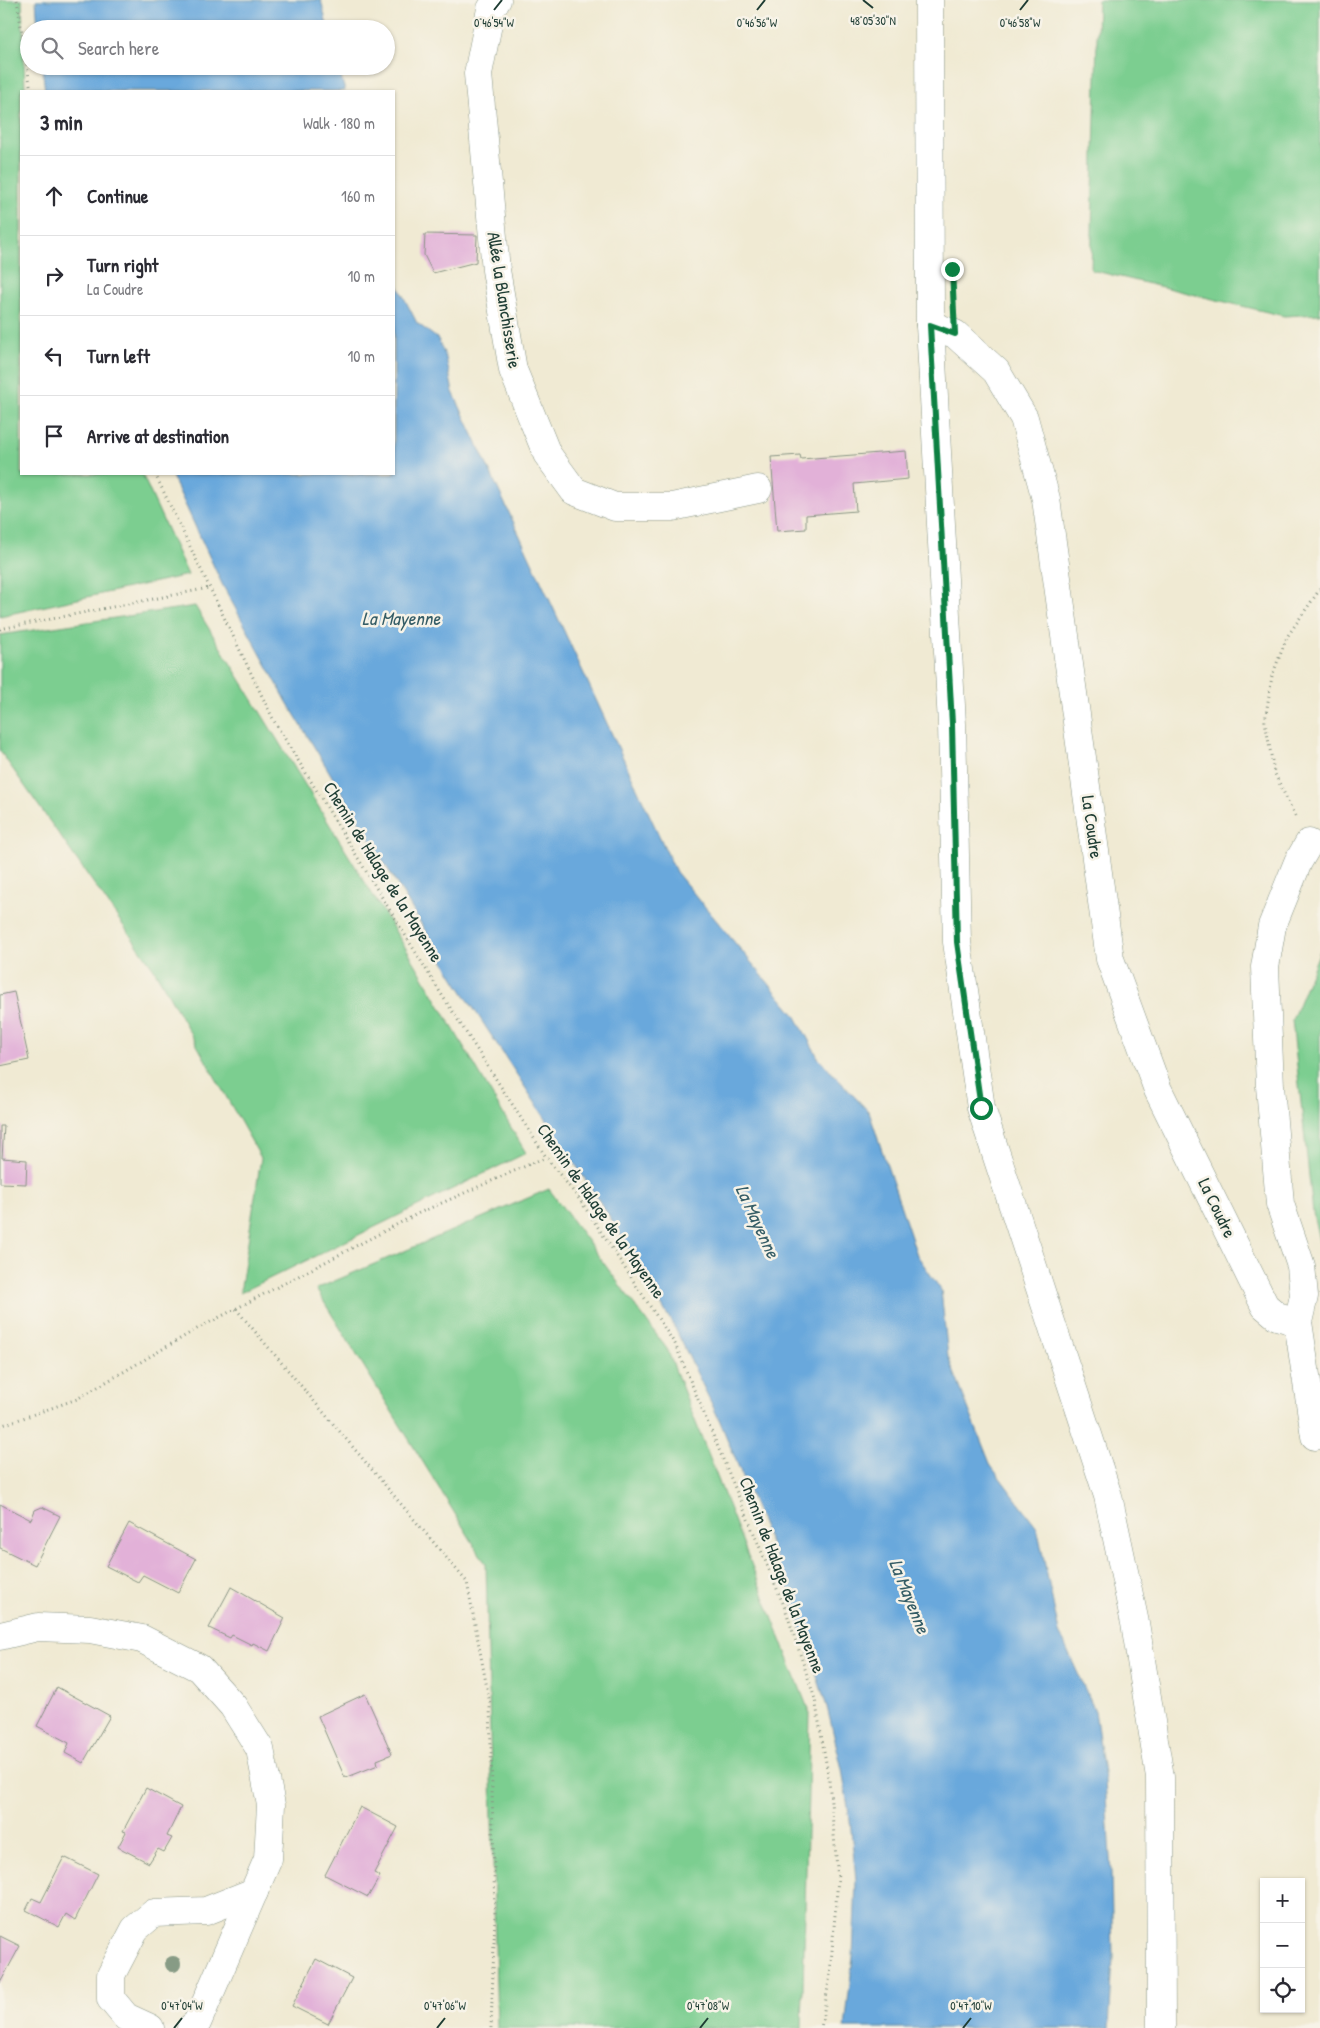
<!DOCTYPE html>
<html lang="en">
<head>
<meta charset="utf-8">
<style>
	:root { --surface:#fff; --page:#f7f7f7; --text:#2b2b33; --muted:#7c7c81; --line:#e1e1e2 }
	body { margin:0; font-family:"Patrick Hand",sans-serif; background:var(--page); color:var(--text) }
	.controls { position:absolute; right:15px; bottom:15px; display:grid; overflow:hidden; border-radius:0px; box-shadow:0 1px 4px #0004 }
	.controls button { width:45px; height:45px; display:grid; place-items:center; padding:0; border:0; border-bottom:1px solid var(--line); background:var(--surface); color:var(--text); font:25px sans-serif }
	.stop { position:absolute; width:15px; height:15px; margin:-11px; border:4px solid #0b8043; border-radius:50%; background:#fff }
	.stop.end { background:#0b8043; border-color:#fff; box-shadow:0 1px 5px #0008 }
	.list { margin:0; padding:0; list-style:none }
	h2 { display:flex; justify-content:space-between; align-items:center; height:65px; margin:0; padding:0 20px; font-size:21px }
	h2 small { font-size:16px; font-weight:400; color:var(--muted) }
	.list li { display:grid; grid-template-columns:32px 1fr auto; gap:15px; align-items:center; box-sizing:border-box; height:80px; padding:0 20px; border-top:1px solid var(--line) }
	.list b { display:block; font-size:19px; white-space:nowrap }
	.list p { margin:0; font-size:16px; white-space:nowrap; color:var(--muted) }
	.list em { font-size:16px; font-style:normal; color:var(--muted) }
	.icon { flex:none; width:28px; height:28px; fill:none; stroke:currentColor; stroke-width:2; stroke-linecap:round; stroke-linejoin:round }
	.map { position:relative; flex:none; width:1320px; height:2028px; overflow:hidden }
	.search { position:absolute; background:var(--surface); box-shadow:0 1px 4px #0004; left:20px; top:20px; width:375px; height:55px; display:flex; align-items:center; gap:12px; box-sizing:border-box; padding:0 18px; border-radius:28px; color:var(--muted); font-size:19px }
	.panel { position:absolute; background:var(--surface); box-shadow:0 1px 4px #0004; left:20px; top:90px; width:375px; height:385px; border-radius:0px }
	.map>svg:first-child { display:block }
	.green { fill:#7bce90; stroke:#4d8662 }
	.water { fill:#69a8dc; stroke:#447288 }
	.building { fill:#e2b1d8 }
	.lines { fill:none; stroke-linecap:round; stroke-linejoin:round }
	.minor-casing { stroke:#889484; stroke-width:29 }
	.path { stroke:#889484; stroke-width:3; stroke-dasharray:1 4; stroke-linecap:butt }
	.minor { stroke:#fff; stroke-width:28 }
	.tree { fill:#879b85 }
	.route { stroke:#0b8043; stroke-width:6 }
	.ticks { fill:none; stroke:#1f3d34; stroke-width:2 }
	.labels { text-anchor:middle; stroke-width:5; stroke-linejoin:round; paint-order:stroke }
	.street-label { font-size:18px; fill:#1f3d34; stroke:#f7f3e8 }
	.water-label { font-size:19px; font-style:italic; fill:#355d66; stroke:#f7f3e8 }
	.ticks-label { font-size:12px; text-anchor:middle; fill:#1f3d34; stroke:#f7f3e8; stroke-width:5; stroke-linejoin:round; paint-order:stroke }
</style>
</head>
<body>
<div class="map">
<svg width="1320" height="2028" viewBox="0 0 1320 2028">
	<rect width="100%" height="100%" fill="#f7f3e8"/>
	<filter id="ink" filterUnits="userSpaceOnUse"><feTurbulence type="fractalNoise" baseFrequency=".02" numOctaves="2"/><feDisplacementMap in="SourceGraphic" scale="10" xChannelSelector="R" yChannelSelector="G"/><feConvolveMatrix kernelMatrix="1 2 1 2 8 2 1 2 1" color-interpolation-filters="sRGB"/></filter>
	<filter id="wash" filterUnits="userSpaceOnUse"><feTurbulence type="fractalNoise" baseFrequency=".0096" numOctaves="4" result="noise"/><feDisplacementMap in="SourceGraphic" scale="20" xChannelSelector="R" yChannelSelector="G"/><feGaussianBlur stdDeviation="1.12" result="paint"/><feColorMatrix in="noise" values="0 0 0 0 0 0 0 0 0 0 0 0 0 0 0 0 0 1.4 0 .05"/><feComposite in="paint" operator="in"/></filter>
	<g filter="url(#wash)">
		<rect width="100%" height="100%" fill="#f0ead3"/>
		<!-- green -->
		<g class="green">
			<polygon points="0,0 22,0 25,91 21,91 21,474 142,474 188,575 0,616"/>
			<polygon points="1098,0 1320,0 1320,314 1284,316 1091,270"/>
			<polygon points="195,606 416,965 526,1153 240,1293 261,1158 154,969 0,751 0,635"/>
			<polygon points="1320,951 1320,1245 1313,1213 1292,1020"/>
			<polygon points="549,1189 667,1349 810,1714 802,2028 497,2028 486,1564 316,1289"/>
		</g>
		<!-- water -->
		<g class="water">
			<polygon points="36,0 321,0 328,29 38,29"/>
			<polygon points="42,66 338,66 345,91 45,91"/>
			<polygon points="394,278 417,323 438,339 446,358 453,392 676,872 795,1015 819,1059 869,1112 917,1255 941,1290 948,1357 991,1466 1037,1527 1059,1632 1095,1711 1105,1780 1111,1873 1113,1957 1109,2028 845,2028 853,1956 856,1880 850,1820 842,1769 827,1707 787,1585 719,1419 675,1328 615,1225 457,983 287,702 222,584 171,474 394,474"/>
		</g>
		<g id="blocks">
			<!-- building -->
			<g class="building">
				<polygon points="425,234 477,235 476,262 433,273 424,255"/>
				<polygon points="906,451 908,479 854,484 856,511 806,515 806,529 777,531 771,457 800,455 801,459"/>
				<polygon points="14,992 29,1060 0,1066 0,995"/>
				<polygon points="0,1126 4,1126 2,1158 27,1160 26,1184 0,1183"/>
				<polygon points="0,1504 31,1520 35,1510 42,1507 60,1516 35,1565 0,1548"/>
				<polygon points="129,1523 196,1559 178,1593 143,1575 138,1582 106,1566"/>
				<polygon points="231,1587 285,1618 269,1651 253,1643 252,1645 232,1635 230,1638 209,1628"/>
				<polygon points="57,1687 110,1716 83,1763 65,1753 69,1743 37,1726"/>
				<polygon points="365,1694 392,1754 377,1760 378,1765 345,1778 318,1716"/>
				<polygon points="146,1788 181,1807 167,1836 172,1838 164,1852 158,1849 149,1863 118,1847 126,1832 123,1831"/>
				<polygon points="360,1807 398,1827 374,1873 380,1876 368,1897 325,1875"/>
				<polygon points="64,1857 98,1874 75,1920 66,1914 59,1927 26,1910 32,1898 41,1902"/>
				<polygon points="0,1936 20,1946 0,1983"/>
				<polygon points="316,1959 352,1978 328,2024 292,2006"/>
			</g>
		</g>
	</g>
	<g filter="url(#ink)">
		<use href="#blocks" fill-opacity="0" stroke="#889484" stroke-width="1"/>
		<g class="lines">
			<defs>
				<g id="minor">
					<polyline points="497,0 491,9 478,74 496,270 513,370 547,454 574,491 615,507 672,507 758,489"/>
					<polyline points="929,0 930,325 952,724 957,942 981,1108 1108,1496 1135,1623 1160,1777 1161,2028"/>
					<polyline points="930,325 955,334 996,371 1024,418 1046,499 1110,959 1158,1090 1265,1306 1277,1316 1298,1322"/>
					<polyline points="1309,843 1298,862 1272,926 1265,967 1270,1086 1280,1204 1301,1266 1304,1296 1298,1322 1315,1436"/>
					<polyline points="0,1636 38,1627 90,1629 142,1639 199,1668 233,1706 260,1749 271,1805 268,1859 197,2023 191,2028"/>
					<polyline points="150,2028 126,2017 111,1999 111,1975 135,1929 154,1913 206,1911 254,1892"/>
				</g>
			</defs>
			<!-- minor casing -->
			<use href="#minor" class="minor-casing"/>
			<!-- path -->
			<g class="path">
				<polyline points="17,0 31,91"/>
				<polyline points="155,474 274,721 440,992 546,1157 580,1200 675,1344 785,1608 815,1699 829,1780 838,1879 830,1975 821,2028"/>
				<polyline points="0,629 209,588"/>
				<polyline points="1295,816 1274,772 1265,721 1272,676 1287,637 1320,589"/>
				<polyline points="236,1309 467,1582 490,1704 495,1916 491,2028"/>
				<polyline points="0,1426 77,1399 197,1329 419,1213 546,1157"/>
			</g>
			<!-- minor -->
			<use href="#minor" class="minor"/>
		</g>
		<!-- trees -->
		<circle class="tree" cx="173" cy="1964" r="8"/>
	</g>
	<g class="lines" filter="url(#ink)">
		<!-- route -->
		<polyline class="route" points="952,269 955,334 930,325 952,724 957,942 981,1108"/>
	</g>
	<!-- ticks -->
	<path class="ticks" d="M863,0L873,8M494,10L502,0M757,10L765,0M1020,10L1028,0M174,2028L182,2018M437,2028L445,2018M700,2028L708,2018M963,2028L971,2018"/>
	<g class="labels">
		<!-- street labels -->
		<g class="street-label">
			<text transform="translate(504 300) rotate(81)" y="6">Allée la Blanchisserie</text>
			<text transform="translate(1092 827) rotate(82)" y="6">La Coudre</text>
			<text transform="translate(383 872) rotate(58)" y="6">Chemin de Halage de la Mayenne</text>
			<text transform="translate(1217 1208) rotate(64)" y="6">La Coudre</text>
			<text transform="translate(601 1211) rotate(55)" y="6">Chemin de Halage de la Mayenne</text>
			<text transform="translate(782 1575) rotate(69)" y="6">Chemin de Halage de la Mayenne</text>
		</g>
		<!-- water labels -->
		<g class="water-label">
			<text x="401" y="625">La Mayenne</text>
			<text transform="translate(758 1221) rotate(65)" y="7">La Mayenne</text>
			<text transform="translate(910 1596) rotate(68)" y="7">La Mayenne</text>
		</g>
	</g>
	<g class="ticks-label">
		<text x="873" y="25">48°05'30"N</text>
		<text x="494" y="27">0°46'54"W</text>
		<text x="757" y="27">0°46'56"W</text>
		<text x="1020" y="27">0°46'58"W</text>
		<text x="182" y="2010">0°47'04"W</text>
		<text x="445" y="2010">0°47'06"W</text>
		<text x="708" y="2010">0°47'08"W</text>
		<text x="971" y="2010">0°47'10"W</text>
	</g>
</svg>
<div class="controls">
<button>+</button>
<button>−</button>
<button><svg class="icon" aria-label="locate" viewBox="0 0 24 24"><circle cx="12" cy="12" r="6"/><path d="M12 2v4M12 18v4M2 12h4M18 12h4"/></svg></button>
</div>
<div class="stop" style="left:981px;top:1108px"></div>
<div class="stop end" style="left:952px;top:269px"></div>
<div class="search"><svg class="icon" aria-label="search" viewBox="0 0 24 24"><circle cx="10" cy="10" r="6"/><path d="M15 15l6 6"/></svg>Search here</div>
<section class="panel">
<h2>3 min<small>Walk · 180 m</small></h2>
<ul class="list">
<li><svg class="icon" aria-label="ahead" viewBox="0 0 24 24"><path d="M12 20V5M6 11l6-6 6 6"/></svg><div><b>Continue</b></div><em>160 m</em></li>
<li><svg class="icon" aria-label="right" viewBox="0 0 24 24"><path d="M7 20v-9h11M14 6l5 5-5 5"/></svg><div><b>Turn right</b><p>La Coudre</p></div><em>10 m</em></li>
<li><svg class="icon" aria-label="left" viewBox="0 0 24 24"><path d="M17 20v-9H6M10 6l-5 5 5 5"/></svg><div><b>Turn left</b></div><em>10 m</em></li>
<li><svg class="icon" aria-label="arrive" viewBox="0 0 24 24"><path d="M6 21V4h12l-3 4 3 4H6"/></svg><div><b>Arrive at destination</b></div></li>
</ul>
</section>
</div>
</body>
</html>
